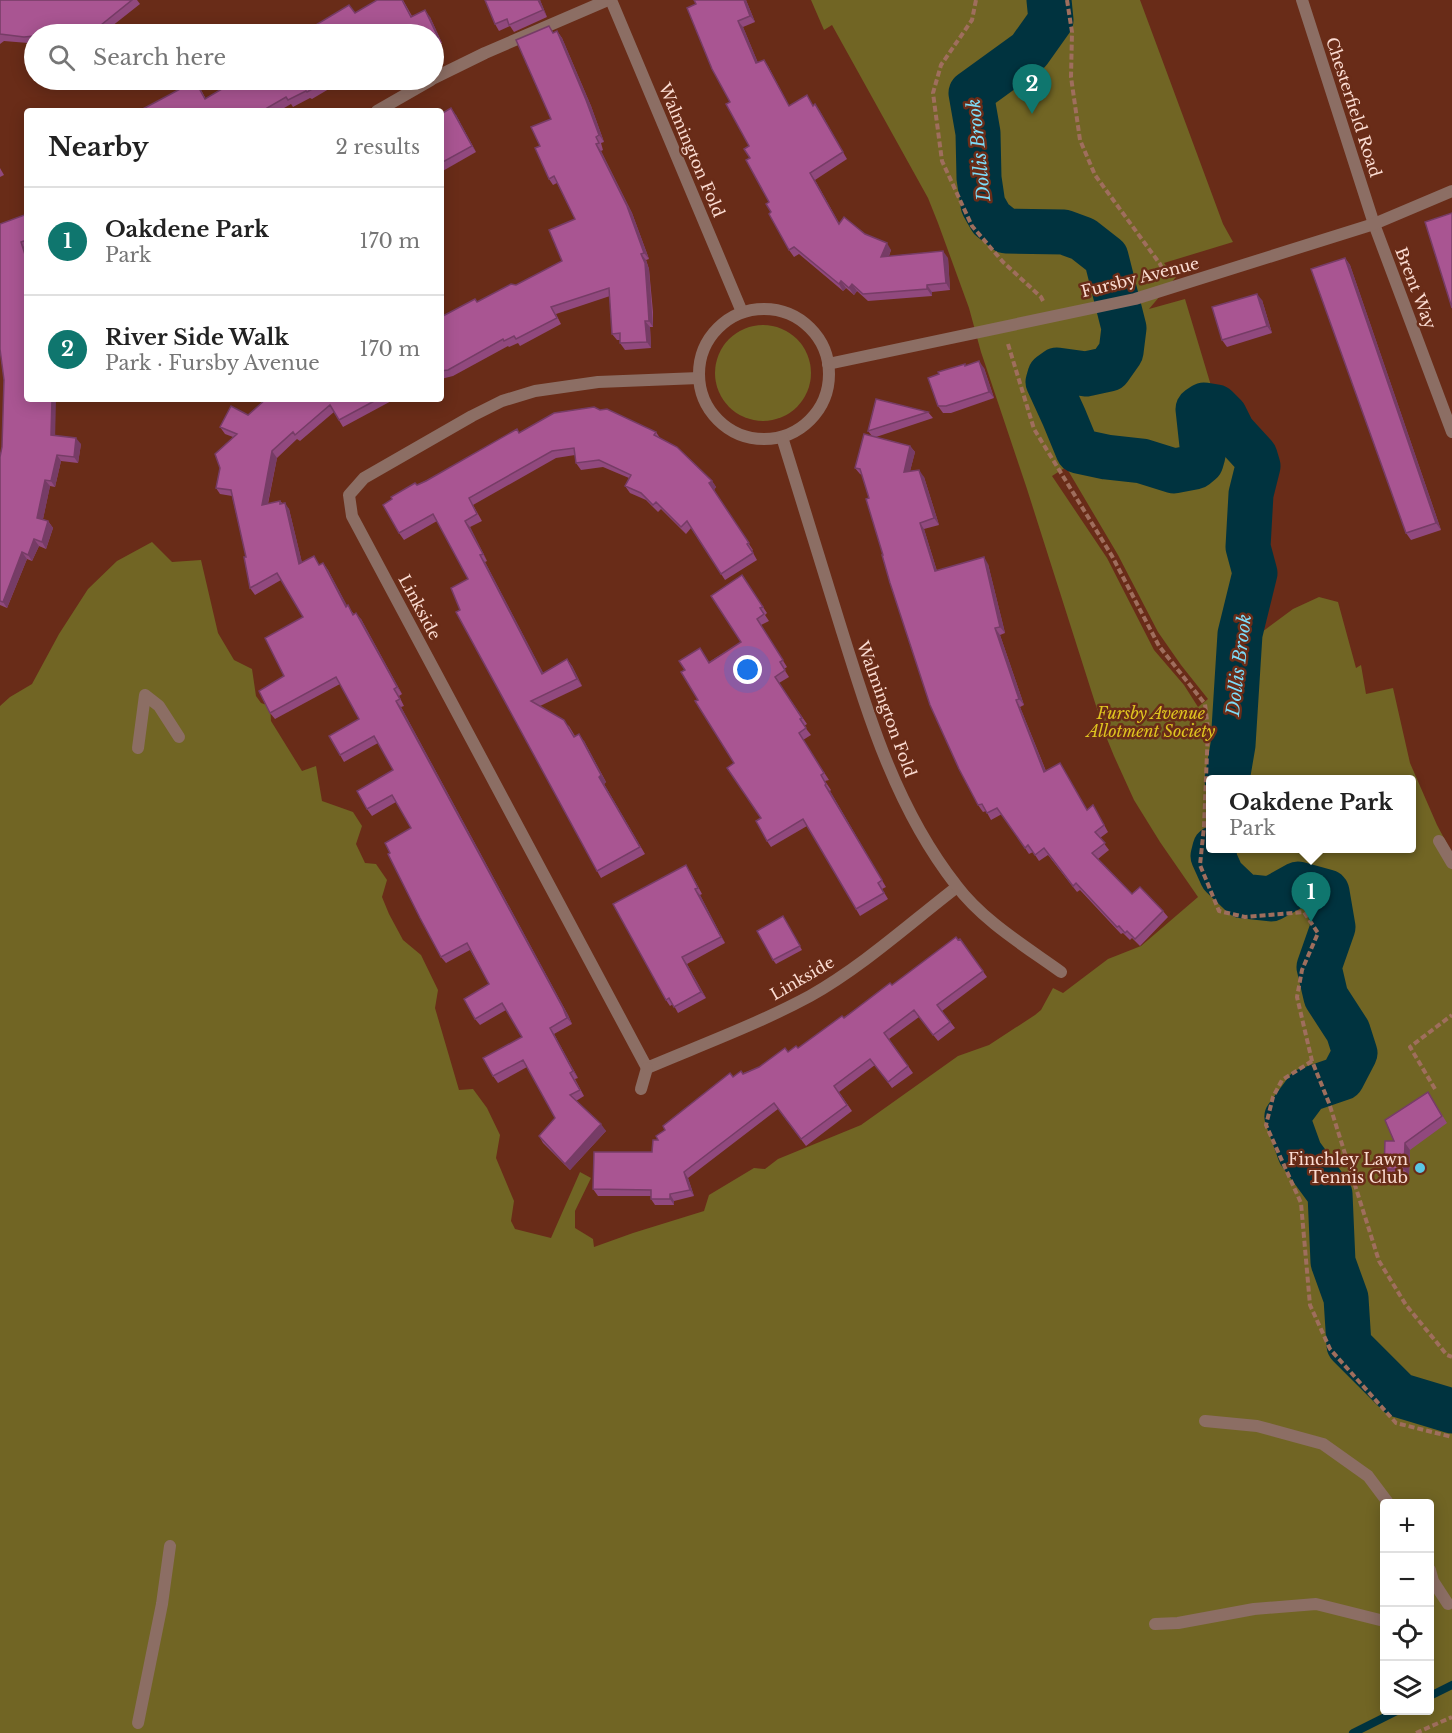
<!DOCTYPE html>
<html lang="en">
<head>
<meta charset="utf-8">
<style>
	:root { --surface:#fff; --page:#f2f2f2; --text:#222; --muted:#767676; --line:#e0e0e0; --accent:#0f766e }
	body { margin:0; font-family:"Libre Baskerville",serif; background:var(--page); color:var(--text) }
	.controls { position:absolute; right:18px; bottom:18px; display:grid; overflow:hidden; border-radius:6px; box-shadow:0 3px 15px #0003 }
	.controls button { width:54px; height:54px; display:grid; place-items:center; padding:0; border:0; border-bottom:2px solid var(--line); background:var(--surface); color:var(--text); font:30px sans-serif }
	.you { position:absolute; left:748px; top:670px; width:21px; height:21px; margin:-15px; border:4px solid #fff; border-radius:50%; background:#1a73e8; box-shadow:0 0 0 9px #1a73e833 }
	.badge { display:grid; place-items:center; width:39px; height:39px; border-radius:50%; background:var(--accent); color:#fff; font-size:20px; font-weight:700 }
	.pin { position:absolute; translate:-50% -50px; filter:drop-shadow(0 2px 3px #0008) }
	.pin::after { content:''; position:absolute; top:32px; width:21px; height:18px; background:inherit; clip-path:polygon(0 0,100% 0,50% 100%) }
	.popup { position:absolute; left:1206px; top:775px; width:210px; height:78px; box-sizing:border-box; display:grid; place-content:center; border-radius:6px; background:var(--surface); filter:drop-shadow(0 2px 4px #0005); font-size:20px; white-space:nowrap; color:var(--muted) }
	.popup b { font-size:22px; color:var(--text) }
	.popup::after { content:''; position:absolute; left:50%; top:100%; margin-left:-12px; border:12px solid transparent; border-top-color:var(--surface) }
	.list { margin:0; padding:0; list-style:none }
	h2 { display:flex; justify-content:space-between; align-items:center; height:78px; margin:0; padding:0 24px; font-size:26px }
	h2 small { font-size:20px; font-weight:400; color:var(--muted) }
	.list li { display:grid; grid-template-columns:39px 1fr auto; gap:18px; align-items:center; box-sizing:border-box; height:108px; padding:0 24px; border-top:2px solid var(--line) }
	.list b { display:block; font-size:22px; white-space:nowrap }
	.list p { margin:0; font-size:20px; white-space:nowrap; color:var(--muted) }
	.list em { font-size:20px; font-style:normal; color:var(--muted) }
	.icon { flex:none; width:33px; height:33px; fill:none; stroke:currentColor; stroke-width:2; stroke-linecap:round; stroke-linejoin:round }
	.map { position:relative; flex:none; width:1452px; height:1733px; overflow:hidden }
	.search { position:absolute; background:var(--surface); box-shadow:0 3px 15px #0003; left:24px; top:24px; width:420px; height:66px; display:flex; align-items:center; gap:15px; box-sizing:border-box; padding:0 21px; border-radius:33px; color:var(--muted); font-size:22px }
	.panel { position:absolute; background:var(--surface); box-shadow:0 3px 15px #0003; left:24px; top:108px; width:420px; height:294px; border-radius:6px }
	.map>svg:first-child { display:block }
	.green { fill:#716524; fill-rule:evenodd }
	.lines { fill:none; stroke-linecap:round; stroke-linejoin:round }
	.stream { stroke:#00333f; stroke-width:8 }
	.river { stroke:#00333f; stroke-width:45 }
	.path { stroke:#9f6e5d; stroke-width:4; stroke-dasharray:6 3; stroke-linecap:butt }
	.service { stroke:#8c6e64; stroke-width:12 }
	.minor { stroke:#8c6e64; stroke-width:12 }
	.wall { fill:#91497e }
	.shaded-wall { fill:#763c66 }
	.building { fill:#a95592; stroke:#763c66; stroke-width:1.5 }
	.poi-dot { fill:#5ac8e6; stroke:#692c18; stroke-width:2 }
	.labels { text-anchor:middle; stroke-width:5; stroke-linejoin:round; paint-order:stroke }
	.street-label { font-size:16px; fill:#fbdcd2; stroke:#692c18 }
	.park-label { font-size:16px; font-style:italic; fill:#dfc420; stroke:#692c18 }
	.poi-label { font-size:16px; fill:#fbdcd2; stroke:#692c18; text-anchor:end }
	.water-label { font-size:18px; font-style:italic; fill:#7ddcf8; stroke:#692c18 }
</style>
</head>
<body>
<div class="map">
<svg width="1452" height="1733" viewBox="0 0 1452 1733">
	<rect width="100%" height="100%" fill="#692c18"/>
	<!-- green -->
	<g class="green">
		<path d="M811,0H1140L1223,224L1233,242L1164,263L1176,277L1149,309L1185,299L1215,399L1231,406L1239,428C1246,429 1249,434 1254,439C1279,466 1257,467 1256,494C1256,510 1259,526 1260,541L1253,544C1256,552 1262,563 1262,571C1263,593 1242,608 1253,631L1262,632L1293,609L1319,597L1338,602L1356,668L1361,665L1366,694L1393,688L1410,763L1437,825L1452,853V1733H0V706L10,697L32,684L59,634L88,589L117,561L152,542L172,562L201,560L218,633L234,660L252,669L256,696L261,703L270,706L271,721L302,771L316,766L322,801L353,812L362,826L356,844L365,863L376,864L387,880L382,897L389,914L403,940L421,955L438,990L435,1008L459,1090L473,1089L487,1108L500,1135L496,1158L514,1201L511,1221L515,1229L551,1238L580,1172L591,1178L575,1211V1228L593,1239L594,1247L633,1233L704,1211L709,1195L754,1168L765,1169L778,1159L861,1125L958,1056L989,1045L1035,1015L1041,1010L1053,988L1063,993L1108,959L1141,946L1198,897L1160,842L1134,800L1114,756L1105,734L1027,489L981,352L969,308L938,223L928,198L832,25L824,30ZM1066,467L1118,555L1158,632L1181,665L1208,699L1198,707L1184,685L1154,650L1107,558L1052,476ZM1210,780H1412V848H1210ZM1384,1504H1430V1710H1384Z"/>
		<circle cx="763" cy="373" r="48"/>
	</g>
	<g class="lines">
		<!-- stream -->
		<g class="stream">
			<polyline points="1430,1696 1452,1685"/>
			<polyline points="1353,1733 1399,1710"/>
		</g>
		<!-- river -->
		<g class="river">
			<polyline points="1049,0 1051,20 1029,51 971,93 978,133 979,178 983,205 991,219 1006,231 1064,232 1083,239 1106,257 1124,328 1121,352 1109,369 1086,374 1057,370 1050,375 1048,382 1064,417 1078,451 1106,457 1142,461 1174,471 1195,467 1201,462 1203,455 1198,409 1204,405 1216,407 1225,416 1233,432 1255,456 1258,466 1251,494 1248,547 1255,573 1240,634 1233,745 1227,780"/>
			<polyline points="1215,848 1213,856 1222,876 1243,896 1271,899 1298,884 1327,892 1333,927 1319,967 1326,997 1348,1031 1355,1053 1342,1078 1307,1090 1287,1117 1300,1153 1330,1194 1333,1262 1346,1298 1349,1345 1399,1395 1452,1411"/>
		</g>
		<!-- path -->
		<g class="path">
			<polyline points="976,0 972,20 941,65 933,93 942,161 972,226 1003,262 1041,297 1043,301"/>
			<polyline points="1067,0 1072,32 1071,77 1080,140 1095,175 1160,264 1164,273"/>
			<polyline points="1008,344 1034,429 1112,556 1159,646 1205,704 1208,729 1204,827 1200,865 1219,911 1245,917 1304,912 1318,933 1302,970 1297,997 1312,1061 1329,1103 1379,1261 1406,1305 1447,1355 1452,1357"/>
			<polyline points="1312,1061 1282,1080 1273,1097 1266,1125 1301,1203 1310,1305 1330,1349 1396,1423 1452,1437"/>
			<polyline points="1435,1089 1410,1047 1452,1015"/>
			<polyline points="1416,1733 1452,1717"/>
		</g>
		<!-- service -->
		<g class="service">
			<polyline points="138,748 145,695 159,706 179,737"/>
			<polyline points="1439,841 1452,863"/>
			<polyline points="1205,1421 1257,1426 1323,1444 1368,1476 1389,1504"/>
			<polyline points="1430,1570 1433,1581 1448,1604"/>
			<polyline points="1155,1624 1178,1623 1254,1609 1316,1604 1384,1621"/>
			<polyline points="138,1723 162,1604 170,1546"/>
		</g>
		<!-- minor -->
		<g class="minor">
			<polyline points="611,0 742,312"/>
			<polyline points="1302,0 1374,224 1452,432"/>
			<polyline points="434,78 485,53 608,0"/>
			<polyline points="377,111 431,80"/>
			<circle cx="764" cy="374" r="65"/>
			<polyline points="828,364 1135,299 1374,224 1452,191"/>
			<path d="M699,378L598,382L535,391L502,401L472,416L364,478L349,495L352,516L647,1068C701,1045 758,1024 810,996C863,966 909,924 957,887"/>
			<path d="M782,437C802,501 821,564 841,628C869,718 897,810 956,885C983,921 1025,946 1061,972"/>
			<polyline points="641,1089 647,1068"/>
		</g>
	</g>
	<!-- wall -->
	<g class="wall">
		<polygon points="0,0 137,0 140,4 102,34 34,34 34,43 28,43 4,41 0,44"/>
		<polygon points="377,0 403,0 412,16 430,17 442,43 434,48 434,34 295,34 355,13"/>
		<polygon points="485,0 540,0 547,17 514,32 510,26 499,31 495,24"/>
		<polygon points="746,0 755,22 743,27 758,63 764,60 768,66 789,106 814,105 815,104 847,159 815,180 839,223 865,234 891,250 889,256 948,258 950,290 932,292 932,296 868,301 857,291 854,295 846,288 843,291 799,254 794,257 789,250 771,212 769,202 750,158 749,146 730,102 696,4"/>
		<polygon points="557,31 562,38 591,106 604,142 601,143 603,150 601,151 632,213 649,259 646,260 649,269 653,312 653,327 650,327 651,348 625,350 620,343 620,340 617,340 612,334 610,296 556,314 561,324 520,346 518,343 509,347 508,346 453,376 441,379 441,317 516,285 562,261 575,219 557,183 553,185 549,179 540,146 551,119 554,33"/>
		<polygon points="237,80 344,80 312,99 310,98 293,107 291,104 279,111 139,111 200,88 206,99"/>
		<polygon points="441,114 456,115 476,152 441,172"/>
		<polygon points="0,168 4,175 0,177"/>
		<polygon points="27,214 27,248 25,249 55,436 81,444 78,463 61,461 55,487 50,486 43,519 48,521 53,528 46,549 39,546 32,561 27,559 7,608 0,605 0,457 2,447 4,380 0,349"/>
		<polygon points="1345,258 1350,265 1441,530 1411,540 1406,533"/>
		<polygon points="1262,300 1272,333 1227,347 1222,340"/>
		<polygon points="966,365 984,368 994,398 951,413 943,413 938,406"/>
		<polygon points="266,399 395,399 343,427 334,412 300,441 297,439 277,458 268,504 280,501 289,509 302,563 320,565 323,563 328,570 347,606 354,614 361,619 402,694 399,696 404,706 401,707 568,1015 572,1024 554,1034 578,1078 575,1079 584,1096 576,1101 606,1131 570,1170 543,1143 539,1136 555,1118 527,1067 498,1083 493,1076 522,1037 506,1010 480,1025 475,1019 489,984 470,950 446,963 441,957 390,853 411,828 396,802 372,816 367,809 393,770 378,743 344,762 340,755 359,719 340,684 275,719 270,713 303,617 281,580 255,595 250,588 246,557 232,496 220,494 216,488 220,468 233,437 225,434 220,427 248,415"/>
		<polygon points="928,412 933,418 876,437 910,446 915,452 910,471 924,477 939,525 924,529 937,571 988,564 1005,633 1000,635 1024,705 1020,707 1046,771 1060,763 1087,810 1097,812 1108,832 1100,838 1109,850 1098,859 1132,894 1163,911 1168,917 1140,946 1132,938 1130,940 1123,933 1121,934 1080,890 1077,892 1048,855 1039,861 1033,852 1029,854 1002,814 991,820 986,811 983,812 978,805 883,555 869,498 862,475 860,474 855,468 872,436 868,431"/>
		<polygon points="656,432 660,438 712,481 716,487 714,490 753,550 752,551 757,560 725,580 691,528 686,534 661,509 658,512 646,500 630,493 625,486 629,478 603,467 581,470 576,463 575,455 556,458 473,505 482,521 470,527 487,561 485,562 543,673 567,659 572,666 582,686 540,706 569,726 575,736 584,741 606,782 604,784 645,854 601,878 597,871 460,610 468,579 437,521 404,540 399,533 417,485 520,433"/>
		<polygon points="742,575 767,613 765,615 769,621 761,625 787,667 784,669 789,677 779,683 807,724 804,726 811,735 803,740 829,780 825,781 831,790 830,791 886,887 882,889 888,899 860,916 807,826 771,847 767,841 761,818 734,763 698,700 685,670 700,648 709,662 741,642"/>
		<polygon points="690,871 702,894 700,895 725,943 687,964 706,998 678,1013 673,1004 670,1006 666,1000"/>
		<polygon points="783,916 802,950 776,964 773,960"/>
		<polygon points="960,939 987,977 942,1011 955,1028 938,1041 919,1017 889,1039 913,1073 892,1088 875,1065 839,1092 852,1111 806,1146 778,1109 688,1178 694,1196 674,1201 674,1205 655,1205 651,1199 651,1196 598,1196 593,1189 652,1152 658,1140 733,1077 759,1067 788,1052 798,1048"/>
		<polygon points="1428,1092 1447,1123 1410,1150 1409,1176 1389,1176 1384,1169 1394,1141"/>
	</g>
	<!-- shaded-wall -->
	<g class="shaded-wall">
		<polygon points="538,0 540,0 547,17 543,10"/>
		<polygon points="744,0 746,0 755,22 750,16"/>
		<polygon points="425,10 430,17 442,43 438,37"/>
		<polygon points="738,21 743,27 761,70 756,63"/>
		<polygon points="557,31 562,38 591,106 604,142 599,135"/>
		<polygon points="764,60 768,66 793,113 789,106"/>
		<polygon points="815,104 820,111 847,159 843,152"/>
		<polygon points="451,108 456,115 476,152 472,146"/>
		<polygon points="596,144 601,151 632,213 649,259 644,253"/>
		<polygon points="810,173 815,180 843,231 839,224"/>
		<polygon points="21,242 25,249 27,254 27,261"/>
		<polygon points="887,243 891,250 886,263 881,257"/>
		<polygon points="943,251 948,258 950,290 946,283"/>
		<polygon points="641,254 646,260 649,269 653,327 649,321"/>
		<polygon points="1345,258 1350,265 1441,530 1436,523"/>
		<polygon points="841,281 846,288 843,291 839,284"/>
		<polygon points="852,284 857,291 854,295 849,288"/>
		<polygon points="927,285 932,292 932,296 927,289"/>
		<polygon points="1257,294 1262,300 1272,333 1267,326"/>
		<polygon points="645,321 650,327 651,348 647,342"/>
		<polygon points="979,361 984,368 994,398 989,392"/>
		<polygon points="52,399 56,399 55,441 51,435"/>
		<polygon points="76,438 81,444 78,463 74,457"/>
		<polygon points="910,446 915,452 908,479 904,472"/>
		<polygon points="272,451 277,458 266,512 262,505"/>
		<polygon points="57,455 61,461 55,487 51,481"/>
		<polygon points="919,470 924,477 939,525 934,518"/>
		<polygon points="45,480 50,486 42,524 37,518"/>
		<polygon points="712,481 716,487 714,490 753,550 709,483"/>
		<polygon points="285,503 289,509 304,571 299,564"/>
		<polygon points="48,521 53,528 46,549 42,542"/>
		<polygon points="465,521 470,527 487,561 483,554"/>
		<polygon points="920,523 924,529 939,578 935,571"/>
		<polygon points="34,539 39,546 32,561 28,555"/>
		<polygon points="22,552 27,559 7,608 3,602"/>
		<polygon points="480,555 485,562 547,680 542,674"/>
		<polygon points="984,557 988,564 1005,633 1000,627"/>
		<polygon points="323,563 328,570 351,613 346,607"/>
		<polygon points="356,613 361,619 402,694 397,687"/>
		<polygon points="995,628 1000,635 1024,705 1019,699"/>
		<polygon points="567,659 572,666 582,686 577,679"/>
		<polygon points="1016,700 1020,707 1049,779 1044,772"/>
		<polygon points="396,701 401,707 568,1015 572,1024 567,1018"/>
		<polygon points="579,734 584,741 606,782 604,784 645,854 599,777"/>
		<polygon points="825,785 830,791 886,887 882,880"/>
		<polygon points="695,889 700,895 725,943 721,937"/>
		<polygon points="682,957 687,964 706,998 701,992"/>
		<polygon points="550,1028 554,1034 578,1078 573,1071"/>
		<polygon points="601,1124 606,1131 570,1170 565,1164"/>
		<polygon points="1405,1143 1410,1150 1409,1176 1404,1169"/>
		<polygon points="684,1172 688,1178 694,1196 690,1190"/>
		<polygon points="670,1194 674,1201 674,1205 670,1199"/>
	</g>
	<!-- building -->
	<g class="building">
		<polygon points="0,0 132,0 91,33 59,34 34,34 34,36 24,37 0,34"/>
		<polygon points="377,0 402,0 411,17 425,10 438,37 434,39 434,34 409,34 408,32 403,34 295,34 296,26 306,31 349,5 355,13"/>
		<polygon points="485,0 538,0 543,10 509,25 507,19 495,24"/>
		<polygon points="694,0 744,0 750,16 738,21 756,63 764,60 789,106 807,95 813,106 815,104 843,152 810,173 839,224 844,217 865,234 887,243 881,257 943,251 946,283 927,285 927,289 863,294 852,284 849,288 841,281 839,284 794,247 789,250 769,214 771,212 766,204 769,202 746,160 750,158 744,149 749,146 726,104 730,102 712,69 687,8 696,4"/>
		<polygon points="549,26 553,33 557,31 586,100 599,135 596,137 599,143 596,144 627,206 644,253 641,254 645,263 648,305 649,321 645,321 647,342 620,343 620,333 612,334 609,288 551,307 557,318 516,339 514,336 504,341 503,339 448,370 441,371 441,317 475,299 477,302 511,284 516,285 562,261 549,230 575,219 554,176 549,179 535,148 540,146 531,127 551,119 516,40"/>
		<polygon points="237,80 328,80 307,92 306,91 288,100 286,97 262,111 139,111 195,81 205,99"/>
		<polygon points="451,108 472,146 441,163 441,114"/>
		<polygon points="1452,213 1452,308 1425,222"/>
		<polygon points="27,214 27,240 21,242 27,261 27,399 52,399 51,435 76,438 74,457 57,455 51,481 45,480 37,518 48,521 42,542 34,539 28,555 22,552 3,602 0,601 0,457 2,447 4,380 0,349 0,224"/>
		<polygon points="1345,258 1436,523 1406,533 1311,269"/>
		<polygon points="1257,294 1267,326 1222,340 1212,307"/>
		<polygon points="979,361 989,392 946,406 938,406 928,378 939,374 938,372 965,364 965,366"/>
		<polygon points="266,399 378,399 339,420 330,405 295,435 293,432 272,451 262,505 280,501 280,504 285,503 299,564 314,556 319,565 323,563 346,607 348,605 353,615 356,613 397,687 394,689 400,699 396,701 563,1008 567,1018 550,1028 573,1071 570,1073 580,1090 570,1095 601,1124 565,1164 539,1136 555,1118 523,1060 493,1076 483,1058 522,1037 502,1003 475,1019 464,999 489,984 467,943 441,957 420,918 388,854 390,853 385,843 411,828 392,795 367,809 357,791 393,770 374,736 340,755 329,736 359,719 336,677 270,713 259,691 284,676 265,638 303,617 277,573 250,588 244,557 246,557 231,490 216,488 220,468 215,454 237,434 220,427 231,406 248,415"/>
		<polygon points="876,399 928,412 868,431"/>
		<polygon points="594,407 600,410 607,409 656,432 654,435 677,447 712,481 709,483 749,543 747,544 753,553 721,574 687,521 681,527 656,502 653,505 641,493 625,486 631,475 599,460 576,463 574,448 552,451 469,498 477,514 465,521 483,554 480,555 542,674 567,659 577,679 531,701 564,720 574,737 579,734 601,775 599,777 640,847 597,871 456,612 460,610 451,588 468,579 433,514 399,533 383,505 392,499 391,497 415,483 417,485 426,481 517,429 519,433 554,413"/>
		<polygon points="864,434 910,446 904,472 919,470 934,518 920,523 935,571 984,557 1000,627 995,628 1019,699 1016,700 1044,772 1060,763 1087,810 1093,805 1104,825 1095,832 1105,843 1092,853 1132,894 1140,887 1163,911 1135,939 1127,931 1125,933 1119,926 1117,927 1076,883 1073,886 1044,848 1035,855 1028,845 1025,848 997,808 987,813 982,804 978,805 959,769 930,705 890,583 882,555 883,555 866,499 869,498 860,469 855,468"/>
		<polygon points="742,575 763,607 760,608 764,614 757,619 783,660 780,662 785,670 775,677 802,718 800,719 806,728 799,733 824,773 821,775 826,784 825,785 882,880 878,883 884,893 856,909 803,819 767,841 756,821 761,818 727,768 734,763 695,701 698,700 681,672 685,670 679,661 700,648 709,663 741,642 711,596"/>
		<polygon points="686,865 698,888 695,889 721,937 682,957 701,992 674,1007 669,998 666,1000 613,904"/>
		<polygon points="783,916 800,946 773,960 757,931"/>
		<polygon points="956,937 958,940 960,939 983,971 937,1005 950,1022 933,1035 914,1010 884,1033 908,1066 888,1082 870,1059 834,1086 847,1105 801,1139 774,1103 684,1172 690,1190 670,1194 670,1199 651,1199 651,1190 593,1189 594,1152 652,1152 653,1140 658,1140 656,1136 665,1130 663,1126 730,1073 733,1077 741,1071 743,1074 759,1067 785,1048 788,1052 796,1046 798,1048 842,1016 844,1018 890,983 892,985"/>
		<polygon points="1428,1092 1442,1116 1405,1143 1404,1169 1384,1169 1385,1141 1394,1141 1385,1120"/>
	</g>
	<!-- markers -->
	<circle class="poi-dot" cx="1420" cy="1168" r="6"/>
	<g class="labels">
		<!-- street labels -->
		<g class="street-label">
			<text transform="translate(1354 107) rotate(72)" y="6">Chesterfield Road</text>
			<text transform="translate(692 150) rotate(67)" y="6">Walmington Fold</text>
			<text transform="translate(1140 277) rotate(-14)" y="6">Fursby Avenue</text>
			<text transform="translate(1416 288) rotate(69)" y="6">Brent Way</text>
			<text transform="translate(420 607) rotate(62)" y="6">Linkside</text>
			<text transform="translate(887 709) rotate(70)" y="6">Walmington Fold</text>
			<text transform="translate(802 978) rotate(-30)" y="6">Linkside</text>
		</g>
		<!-- park labels -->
		<g class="park-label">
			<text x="1151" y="719">Fursby Avenue<tspan x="1151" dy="18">Allotment Society</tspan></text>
		</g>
		<!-- poi labels -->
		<g class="poi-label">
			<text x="1408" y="1165">Finchley Lawn<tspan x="1408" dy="18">Tennis Club</tspan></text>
		</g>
		<!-- water labels -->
		<g class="water-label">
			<text transform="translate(979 150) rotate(-96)" y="6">Dollis Brook</text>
			<text transform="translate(1239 665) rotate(-83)" y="6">Dollis Brook</text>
		</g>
	</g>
</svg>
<div class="controls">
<button>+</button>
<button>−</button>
<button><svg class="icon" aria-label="locate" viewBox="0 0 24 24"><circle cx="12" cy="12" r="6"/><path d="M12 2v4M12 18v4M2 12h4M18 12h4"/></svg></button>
<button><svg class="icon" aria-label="layers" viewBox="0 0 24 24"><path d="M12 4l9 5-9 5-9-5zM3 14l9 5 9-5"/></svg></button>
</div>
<div class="you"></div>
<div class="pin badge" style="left:1311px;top:922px">1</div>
<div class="popup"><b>Oakdene Park</b>Park</div>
<div class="pin badge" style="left:1032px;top:114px">2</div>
<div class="search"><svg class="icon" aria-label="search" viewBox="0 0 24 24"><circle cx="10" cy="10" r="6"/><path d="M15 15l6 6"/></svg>Search here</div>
<section class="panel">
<h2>Nearby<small>2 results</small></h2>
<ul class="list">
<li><span class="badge">1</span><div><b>Oakdene Park</b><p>Park</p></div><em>170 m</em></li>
<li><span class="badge">2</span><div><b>River Side Walk</b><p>Park · Fursby Avenue</p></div><em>170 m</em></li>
</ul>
</section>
</div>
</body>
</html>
